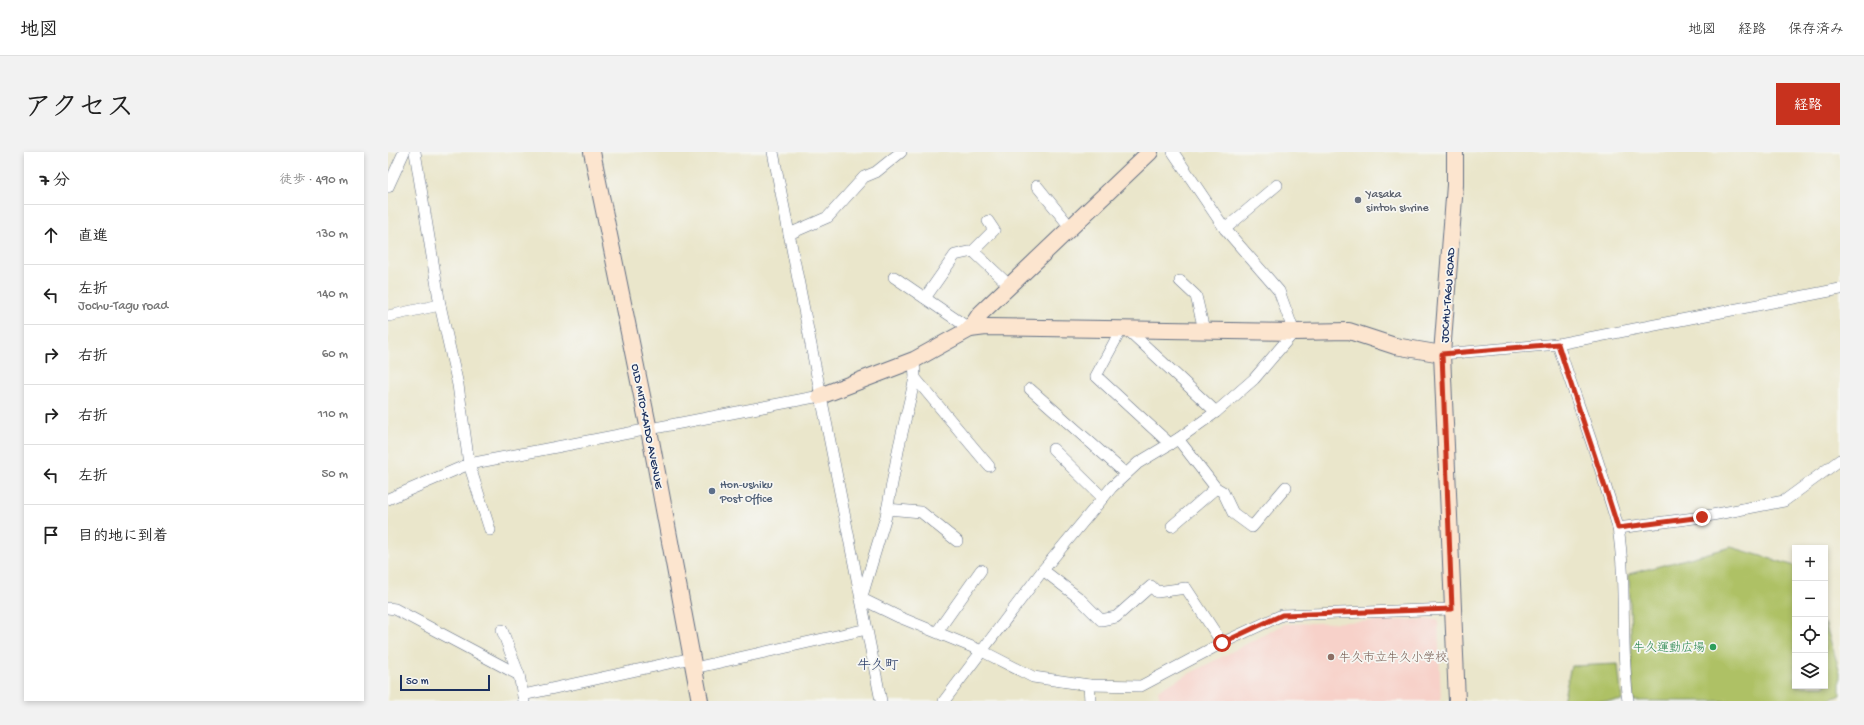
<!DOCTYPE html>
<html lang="ja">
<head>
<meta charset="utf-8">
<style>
	:root { --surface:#fff; --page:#f2f2f2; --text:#222; --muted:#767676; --line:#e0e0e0; --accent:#c8321e }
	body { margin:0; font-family:"Gochi Hand","Klee One",sans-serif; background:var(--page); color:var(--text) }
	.controls { position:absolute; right:12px; bottom:12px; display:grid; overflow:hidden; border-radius:0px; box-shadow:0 2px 6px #0003 }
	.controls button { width:36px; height:36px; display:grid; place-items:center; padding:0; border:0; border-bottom:1px solid var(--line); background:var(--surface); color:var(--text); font:20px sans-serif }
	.scale { position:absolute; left:12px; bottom:10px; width:90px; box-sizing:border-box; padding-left:4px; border:2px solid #1b2f5e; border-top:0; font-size:11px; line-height:14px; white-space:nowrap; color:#1b2f5e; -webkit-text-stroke:3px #f6f6f2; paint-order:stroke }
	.stop { position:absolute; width:12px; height:12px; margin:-9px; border:3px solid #c8321e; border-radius:50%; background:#fff }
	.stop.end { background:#c8321e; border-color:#fff; box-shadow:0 1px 4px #0008 }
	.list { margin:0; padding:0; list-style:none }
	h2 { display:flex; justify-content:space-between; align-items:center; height:52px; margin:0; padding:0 16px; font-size:17px }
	h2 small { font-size:13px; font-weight:400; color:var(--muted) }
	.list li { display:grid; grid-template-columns:26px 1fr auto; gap:12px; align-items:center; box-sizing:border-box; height:60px; padding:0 16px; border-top:1px solid var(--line) }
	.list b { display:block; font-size:15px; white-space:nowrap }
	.list p { margin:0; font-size:13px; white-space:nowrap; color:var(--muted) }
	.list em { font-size:13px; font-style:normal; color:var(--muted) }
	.icon { flex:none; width:22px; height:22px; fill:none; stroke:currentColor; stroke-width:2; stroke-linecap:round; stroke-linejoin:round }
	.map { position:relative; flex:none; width:1452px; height:549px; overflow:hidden; border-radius:0px }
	header { display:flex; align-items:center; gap:24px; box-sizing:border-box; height:56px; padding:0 20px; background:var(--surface); border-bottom:1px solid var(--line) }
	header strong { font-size:19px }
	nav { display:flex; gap:22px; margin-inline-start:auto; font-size:14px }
	.intro { display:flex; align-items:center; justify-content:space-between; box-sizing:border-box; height:96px; padding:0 24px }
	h1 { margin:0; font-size:28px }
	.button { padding:10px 18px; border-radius:0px; background:var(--accent); color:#fff; font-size:14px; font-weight:700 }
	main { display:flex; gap:24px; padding:0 24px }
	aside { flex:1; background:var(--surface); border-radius:0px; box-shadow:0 2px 6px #0003 }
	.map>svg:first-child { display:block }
	.built { fill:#f7d1c9 }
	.pitch { fill:#aec165; stroke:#647862 }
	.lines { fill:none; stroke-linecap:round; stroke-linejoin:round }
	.street-casing { stroke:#636f84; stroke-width:12 }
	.secondary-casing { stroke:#636f84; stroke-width:18 }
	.street { stroke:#fff; stroke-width:11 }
	.secondary { stroke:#fce5cf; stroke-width:16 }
	.route { stroke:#c8321e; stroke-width:5 }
	.worship-dot { fill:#6b7280; stroke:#f6f6f2; stroke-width:1.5 }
	.service-dot { fill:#5c6f8a; stroke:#f6f6f2; stroke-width:1.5 }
	.leisure-dot { fill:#2e9e5b; stroke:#f6f6f2; stroke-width:1.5 }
	.education-dot { fill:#8d6e63; stroke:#f6f6f2; stroke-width:1.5 }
	.labels { text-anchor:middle; stroke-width:3.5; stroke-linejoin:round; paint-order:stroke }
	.worship-label { font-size:12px; fill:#5b616d; stroke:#f6f6f2; text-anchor:start }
	.street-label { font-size:12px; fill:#1b2f5e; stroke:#f6f6f2 }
	.service-label { font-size:12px; fill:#4e5e75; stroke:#f6f6f2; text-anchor:start }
	.leisure-label { font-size:12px; fill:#27864d; stroke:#f6f6f2; text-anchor:end }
	.education-label { font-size:12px; fill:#785e54; stroke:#f6f6f2; text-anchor:start }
	.quarter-label { font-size:14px; fill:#1b2f5e; stroke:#f6f6f2 }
</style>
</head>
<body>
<header>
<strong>地図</strong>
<nav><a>地図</a><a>経路</a><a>保存済み</a></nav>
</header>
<div class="intro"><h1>アクセス</h1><a class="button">経路</a></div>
<main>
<aside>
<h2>7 分<small>徒歩 · 490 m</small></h2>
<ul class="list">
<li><svg class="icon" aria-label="ahead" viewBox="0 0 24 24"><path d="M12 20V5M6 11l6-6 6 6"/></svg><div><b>直進</b></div><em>130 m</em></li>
<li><svg class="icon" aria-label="left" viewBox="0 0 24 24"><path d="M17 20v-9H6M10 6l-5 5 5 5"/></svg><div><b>左折</b><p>Jochu-Tagu road</p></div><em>140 m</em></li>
<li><svg class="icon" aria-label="right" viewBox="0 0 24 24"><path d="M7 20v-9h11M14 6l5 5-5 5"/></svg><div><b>右折</b></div><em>60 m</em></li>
<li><svg class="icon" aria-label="right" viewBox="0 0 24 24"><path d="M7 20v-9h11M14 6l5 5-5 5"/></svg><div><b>右折</b></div><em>110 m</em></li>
<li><svg class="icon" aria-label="left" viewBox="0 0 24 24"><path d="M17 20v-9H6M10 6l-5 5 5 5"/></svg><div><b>左折</b></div><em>50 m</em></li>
<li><svg class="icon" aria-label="arrive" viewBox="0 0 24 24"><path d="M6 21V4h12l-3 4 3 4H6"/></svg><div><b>目的地に到着</b></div></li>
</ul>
</aside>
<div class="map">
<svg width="1452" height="549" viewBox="0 0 1452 549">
	<rect width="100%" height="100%" fill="#f6f6f2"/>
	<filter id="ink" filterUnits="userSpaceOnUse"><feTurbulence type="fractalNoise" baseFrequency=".025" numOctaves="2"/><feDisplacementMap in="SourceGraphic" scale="8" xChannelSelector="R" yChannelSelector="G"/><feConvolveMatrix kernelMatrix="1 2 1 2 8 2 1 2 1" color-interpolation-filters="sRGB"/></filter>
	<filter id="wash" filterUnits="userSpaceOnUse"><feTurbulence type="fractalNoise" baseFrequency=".012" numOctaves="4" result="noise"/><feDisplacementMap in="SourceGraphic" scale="16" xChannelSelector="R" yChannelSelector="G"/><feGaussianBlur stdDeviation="0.9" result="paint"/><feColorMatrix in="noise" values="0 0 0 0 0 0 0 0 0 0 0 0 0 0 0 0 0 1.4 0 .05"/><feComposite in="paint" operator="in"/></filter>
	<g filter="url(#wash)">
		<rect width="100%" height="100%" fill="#eae6cb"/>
		<!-- built -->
		<polygon class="built" points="1050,467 1053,549 772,549 770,538 897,472"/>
		<!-- pitch -->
		<g class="pitch">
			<polygon points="1343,395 1407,414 1407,534 1437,534 1437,471 1452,520 1452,543 1439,549 1245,549 1241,422"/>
			<polygon points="1230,512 1234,549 1175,549 1183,514"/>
		</g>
	</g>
	<g filter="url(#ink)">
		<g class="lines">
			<defs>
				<g id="street">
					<polyline points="27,0 52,153 70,233 81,312 102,378"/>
					<polyline points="385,0 493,549"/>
					<polyline points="649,34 683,76"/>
					<polyline points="0,35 16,0"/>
					<polyline points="837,77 889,33"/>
					<polyline points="401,82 440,65 476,25 488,20 513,0"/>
					<polyline points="585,99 622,134"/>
					<polyline points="506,125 582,177"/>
					<polyline points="792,129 808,144 816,178"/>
					<polyline points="537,146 567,103 585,99 606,78 600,69"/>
					<polyline points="0,164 52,153"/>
					<polyline points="734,176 708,224 782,292"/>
					<polyline points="739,177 828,260"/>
					<path d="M1170,192C1185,240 1204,287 1218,336C1222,349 1227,363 1230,376C1239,433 1232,492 1240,549"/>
					<polyline points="1054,202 1170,192 1452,137"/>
					<polyline points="527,226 601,314"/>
					<polyline points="642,237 738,322"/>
					<polyline points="790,287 828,336 835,340 845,361 864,375 898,335"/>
					<polyline points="665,297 715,346"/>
					<polyline points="0,347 81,312 432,244"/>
					<polyline points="499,357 533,360 569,389"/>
					<polyline points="784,374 828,336"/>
					<polyline points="1230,376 1314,365 1396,349 1452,308"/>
					<polyline points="655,418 691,446 713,468 728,465 763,434 769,440 798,436 834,491"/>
					<polyline points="474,444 498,364 511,294 527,226 526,208"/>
					<polyline points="474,447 511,465 594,499 645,525 701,533 753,534 834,491 894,463 1064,457"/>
					<polyline points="0,456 7,457 131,523"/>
					<polyline points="114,478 131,523 136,549"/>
					<polyline points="549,480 593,418"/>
					<polyline points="306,516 479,477"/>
					<polyline points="701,533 702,549"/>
					<polyline points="135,543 304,506"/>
					<polyline points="556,549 655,418 724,335 750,311 790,287 828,260 866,227 906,180 891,139 837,77 785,0"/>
				</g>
				<g id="secondary">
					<polyline points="204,0 261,278 312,549"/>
					<polyline points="1067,0 1067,33 1054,202 1069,549"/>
					<polyline points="582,177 592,162 762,0"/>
					<polyline points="432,244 526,208 582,177 598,175 906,180 961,179 1007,194 1054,202"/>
				</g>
			</defs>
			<!-- street casing -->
			<use href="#street" class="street-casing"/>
			<!-- secondary casing -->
			<use href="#secondary" class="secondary-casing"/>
			<!-- street -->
			<use href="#street" class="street"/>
			<!-- secondary -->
			<use href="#secondary" class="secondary"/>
		</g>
	</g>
	<g class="lines" filter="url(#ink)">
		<!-- route -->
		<path class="route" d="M834,491L894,463L1064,457L1054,202L1170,192C1189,253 1211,314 1230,376L1314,365"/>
	</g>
	<!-- markers -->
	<circle class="worship-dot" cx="970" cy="48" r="4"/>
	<circle class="service-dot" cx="324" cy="339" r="4"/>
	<circle class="leisure-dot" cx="1325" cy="495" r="4"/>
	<circle class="education-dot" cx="943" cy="505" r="4"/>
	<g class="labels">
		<!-- worship labels -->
		<g class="worship-label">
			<text x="978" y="45">Yasaka<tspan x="978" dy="14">sintoh shrine</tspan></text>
		</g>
		<!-- street labels -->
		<g class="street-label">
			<text transform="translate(1059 143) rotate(-86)" y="4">JOCHU-TAGU ROAD</text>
			<text transform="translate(260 274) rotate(79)" y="4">OLD MITO-KAIDO AVENUE</text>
		</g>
		<!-- service labels -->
		<g class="service-label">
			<text x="332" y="336">Hon-ushiku<tspan x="332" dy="14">Post Office</tspan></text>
		</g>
		<!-- leisure labels -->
		<g class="leisure-label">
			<text x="1317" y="499">牛久運動広場</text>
		</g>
		<!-- education labels -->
		<g class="education-label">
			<text x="951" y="509">牛久市立牛久小学校</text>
		</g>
		<!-- quarter labels -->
		<g class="quarter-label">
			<text x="490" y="517">牛久町</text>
		</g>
	</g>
</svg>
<div class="controls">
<button>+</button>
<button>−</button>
<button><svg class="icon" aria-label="locate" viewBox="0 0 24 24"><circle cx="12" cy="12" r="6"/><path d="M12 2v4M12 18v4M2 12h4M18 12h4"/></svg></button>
<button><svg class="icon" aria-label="layers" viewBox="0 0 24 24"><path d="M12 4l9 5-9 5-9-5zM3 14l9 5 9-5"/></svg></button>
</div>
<div class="scale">50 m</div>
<div class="stop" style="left:834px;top:491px"></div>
<div class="stop end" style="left:1314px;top:365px"></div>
</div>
</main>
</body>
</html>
